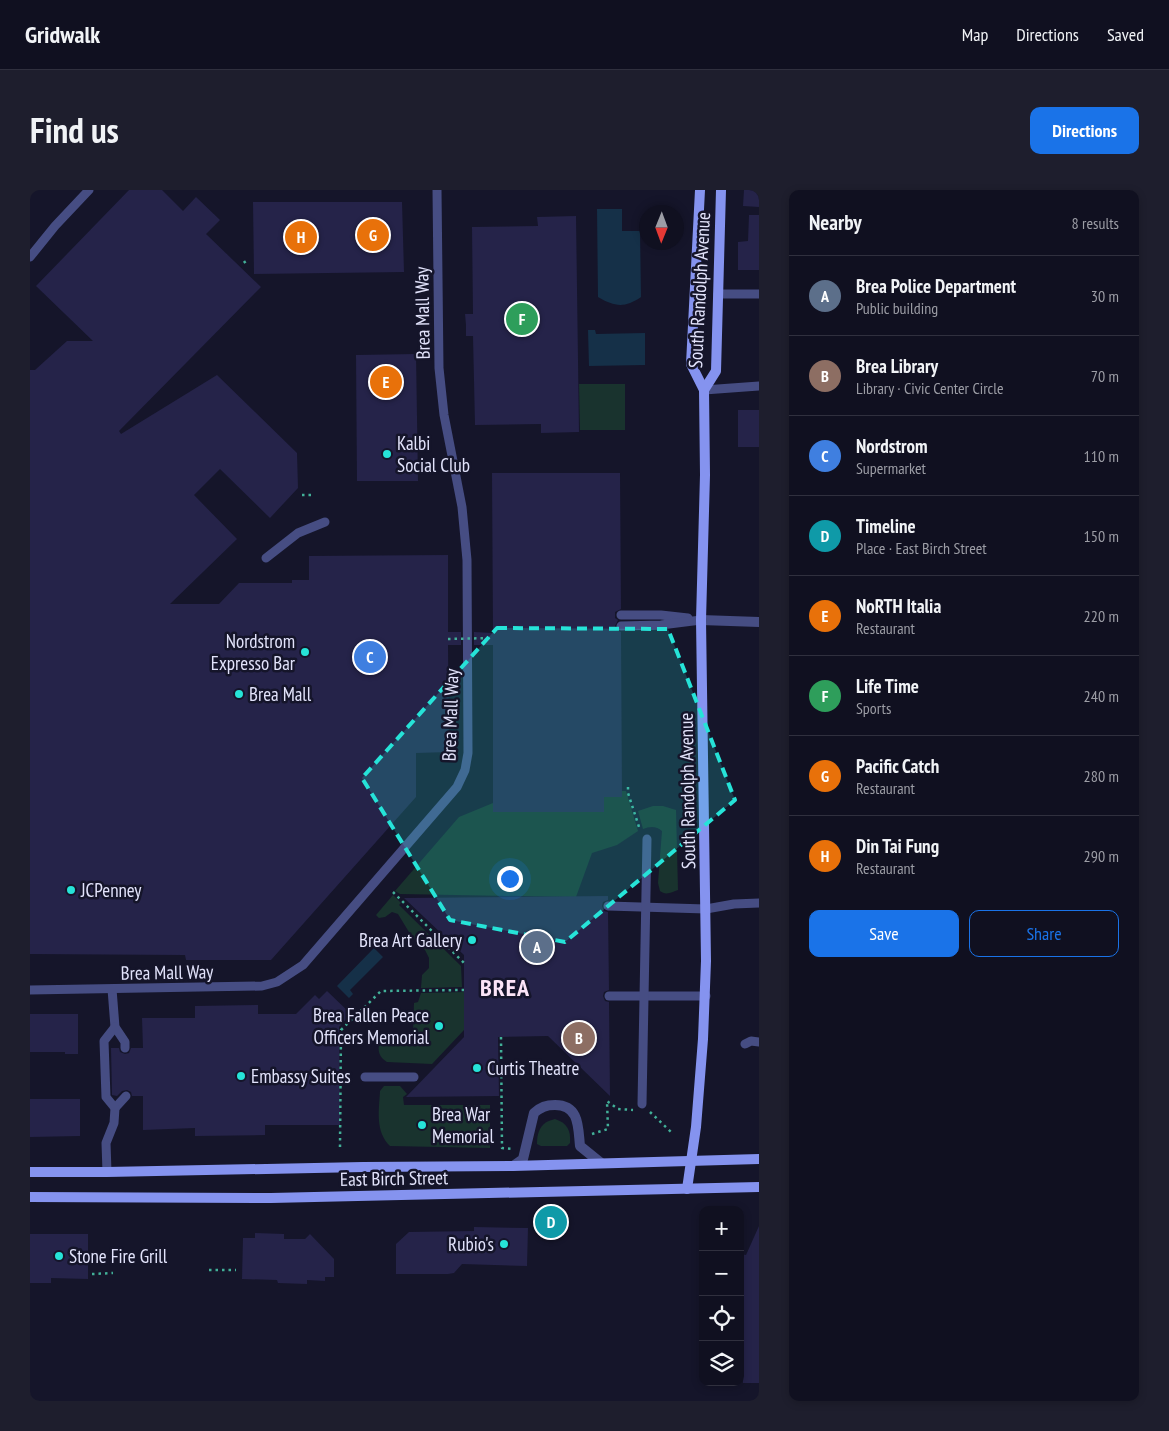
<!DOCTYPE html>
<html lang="en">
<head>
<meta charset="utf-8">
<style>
	:root { --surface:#101020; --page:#1e1e2d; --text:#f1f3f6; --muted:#9c9da5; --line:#30303e; --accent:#1a73e8 }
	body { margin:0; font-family:"PT Sans Narrow",sans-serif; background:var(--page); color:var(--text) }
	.controls { position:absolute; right:15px; bottom:15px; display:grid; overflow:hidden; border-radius:10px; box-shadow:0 2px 8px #0003 }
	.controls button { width:45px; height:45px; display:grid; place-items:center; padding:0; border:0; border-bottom:1px solid var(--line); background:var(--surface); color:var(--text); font:25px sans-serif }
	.compass { position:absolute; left:609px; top:15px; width:45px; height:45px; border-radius:50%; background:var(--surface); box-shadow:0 2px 8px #0003; rotate:181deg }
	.you { position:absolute; left:479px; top:688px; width:18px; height:18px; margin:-12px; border:4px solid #fff; border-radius:50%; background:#1a73e8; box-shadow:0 0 0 8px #1a73e833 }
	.badge { display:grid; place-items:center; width:32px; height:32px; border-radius:50%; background:var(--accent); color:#fff; font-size:16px; font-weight:700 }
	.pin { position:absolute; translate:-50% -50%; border:2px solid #fff; box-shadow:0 1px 5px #0006 }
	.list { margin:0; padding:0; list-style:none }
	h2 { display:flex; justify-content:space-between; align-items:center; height:65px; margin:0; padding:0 20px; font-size:21px }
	h2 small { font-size:16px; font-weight:400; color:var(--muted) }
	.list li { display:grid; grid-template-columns:32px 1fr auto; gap:15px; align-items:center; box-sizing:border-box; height:80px; padding:0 20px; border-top:1px solid var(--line) }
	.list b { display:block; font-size:19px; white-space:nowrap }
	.list p { margin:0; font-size:16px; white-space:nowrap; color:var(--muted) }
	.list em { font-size:16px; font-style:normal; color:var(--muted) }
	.actions { display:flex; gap:10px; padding:15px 20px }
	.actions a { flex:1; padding:11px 0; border:1px solid var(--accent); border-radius:10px; text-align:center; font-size:18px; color:var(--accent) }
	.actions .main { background:var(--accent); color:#fff }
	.icon { flex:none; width:28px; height:28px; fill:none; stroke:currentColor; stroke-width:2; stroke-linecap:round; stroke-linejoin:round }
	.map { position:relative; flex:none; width:729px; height:1211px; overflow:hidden; border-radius:10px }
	header { display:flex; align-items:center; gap:30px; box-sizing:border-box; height:70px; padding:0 25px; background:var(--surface); border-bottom:1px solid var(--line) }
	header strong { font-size:24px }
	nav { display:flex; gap:28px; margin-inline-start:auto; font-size:18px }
	.intro { display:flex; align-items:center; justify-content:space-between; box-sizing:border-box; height:120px; padding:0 30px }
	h1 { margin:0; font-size:35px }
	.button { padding:12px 22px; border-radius:10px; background:var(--accent); color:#fff; font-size:18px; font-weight:700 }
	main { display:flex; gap:30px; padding:0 30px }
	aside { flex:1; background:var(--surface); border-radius:10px; box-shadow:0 2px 8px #0003 }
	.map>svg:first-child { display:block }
	.green { fill:#19332e }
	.water { fill:#153048 }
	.building { fill:#252349 }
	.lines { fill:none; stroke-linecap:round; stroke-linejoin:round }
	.path { stroke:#42b098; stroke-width:2.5; stroke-dasharray:2.5 4; stroke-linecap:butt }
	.lane { stroke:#464d83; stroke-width:9 }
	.street { stroke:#464d83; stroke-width:10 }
	.secondary { stroke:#8593ef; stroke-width:10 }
	.path-bridge { stroke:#42b098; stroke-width:2.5; stroke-dasharray:2.5 4; stroke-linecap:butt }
	.marked { fill:#26e3d8; fill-opacity:0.2; stroke:#26e3d8; stroke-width:4; stroke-dasharray:10 6; stroke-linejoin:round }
	.poi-dot { fill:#26e3d8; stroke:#15152a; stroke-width:2 }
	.labels { text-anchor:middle; stroke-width:5; stroke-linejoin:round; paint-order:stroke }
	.street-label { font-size:19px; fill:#e2e3fb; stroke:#15152a }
	.poi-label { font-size:19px; fill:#e2e3fb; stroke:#15152a; text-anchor:start }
	.district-label { font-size:24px; font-weight:bold; letter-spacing:1px; fill:#fbe4f7; stroke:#15152a }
</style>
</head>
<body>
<header>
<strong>Gridwalk</strong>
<nav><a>Map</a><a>Directions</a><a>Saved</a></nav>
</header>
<div class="intro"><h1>Find us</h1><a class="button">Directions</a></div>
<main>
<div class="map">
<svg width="729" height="1211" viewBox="0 0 729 1211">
	<rect width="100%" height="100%" fill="#15152a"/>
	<!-- green -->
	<g class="green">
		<polygon points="549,194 595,194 595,240 550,240"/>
		<polygon points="591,601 596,601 608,641 587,655 562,663 546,707 370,704 365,701 429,627 463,613 464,622 574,622 574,607"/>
		<path d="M623,616H633L646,620L648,700C642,702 636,706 630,701L628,693L632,641C627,636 620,636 613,639L608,621Z"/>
		<polygon points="363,705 371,713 369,715 431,776 432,797 391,798 392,785 399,778 399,768 395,760 382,747 368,724 362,722 355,727 349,728 346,725"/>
		<path d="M434,802V840L402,874L357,872C345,865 348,854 353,843L377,844L383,842L384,813L388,812L391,803Z"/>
		<path d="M354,896H370L377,904L373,907L374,915H460V958L360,956C345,941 349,921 350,901Z"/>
		<path d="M525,929C537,933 541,940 540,953L537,956H511L507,954C507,941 511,932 525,929Z"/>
	</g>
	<!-- water -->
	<g class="water">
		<path d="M567,19H592V41H610L611,107C595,118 585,117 568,107Z"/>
		<polygon points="558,140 565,140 566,144 615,143 615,175 559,176"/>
		<polygon points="344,758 353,767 320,800 323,804 319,808 307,796"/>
	</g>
	<!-- building -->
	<g class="building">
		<polygon points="99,0 132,0 153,21 166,7 190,30 176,44 231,97 89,241 91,244 187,185 267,263 268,298 240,328 190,279 164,305 207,349 140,414 189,414 209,393 262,393 262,390 279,390 279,366 418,365 418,442 431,442 431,455 418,455 419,562 386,563 386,607 241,770 156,770 155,765 0,764 0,180 5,180 37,151 63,151 6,96"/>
		<polygon points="714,0 729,0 729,17 713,16"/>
		<polygon points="223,12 372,12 374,82 224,84"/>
		<polygon points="719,25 729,25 729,80 708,80 708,52 718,51"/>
		<polygon points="546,26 549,242 511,243 511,234 445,235 443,146 436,146 436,135 435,124 443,124 442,37 508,36 507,27"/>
		<polygon points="386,164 388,291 327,291 326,165"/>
		<rect x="708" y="220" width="21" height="37"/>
		<polygon points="462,283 590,283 591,419 585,422 585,428 588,430 585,436 586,440 591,442 592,607 574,607 574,622 463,622 463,455 444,455 444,442 463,443"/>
		<polygon points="578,706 578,710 573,712 572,716 574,721 578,722 579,800 574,802 573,806 575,811 579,812 580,906 518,846 468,847 469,906 376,907 434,847 434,765 374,708"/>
		<polygon points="297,801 321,824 309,837 310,935 235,935 235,945 165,946 165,938 113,940 113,906 102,906 101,902 97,900 92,901 87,906 82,905 81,858 89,858 90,862 95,864 99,863 101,858 113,858 112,828 165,828 165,816 228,815 228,824 266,824 285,805 289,809"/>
		<polygon points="0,824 48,824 48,864 35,864 35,862 0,862"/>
		<polygon points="0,909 50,909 50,946 0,947"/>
		<polygon points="729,1036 729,1193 713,1193 711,1064 716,1065"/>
		<polygon points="444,1037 498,1038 497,1076 432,1074 424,1083 418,1084 366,1084 366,1054 379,1042 444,1041"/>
		<polygon points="225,1043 254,1044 254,1049 275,1049 280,1044 304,1069 304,1087 295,1087 295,1091 277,1090 277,1094 248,1093 247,1090 212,1089 213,1048 225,1048"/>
		<polygon points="0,1044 58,1044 58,1089 21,1088 21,1093 0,1093"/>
	</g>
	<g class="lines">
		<!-- path -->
		<g class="path">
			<polyline points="214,71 216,74"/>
			<polyline points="272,305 281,305"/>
			<polyline points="598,597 598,603 610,640"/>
			<polyline points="363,702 434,773"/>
			<polyline points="471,847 472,958 484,959"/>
			<polyline points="620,922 641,942"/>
			<polyline points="562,944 578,939 577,911 588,919 603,920"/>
			<polyline points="310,957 311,840 351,801 434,800"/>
			<polyline points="179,1080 206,1080"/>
			<polyline points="62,1084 83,1083"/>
		</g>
		<!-- lane -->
		<g class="lane">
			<polyline points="0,67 25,36 59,0"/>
			<polyline points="688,104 729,104"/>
			<polyline points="674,200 729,196"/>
			<polyline points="236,368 268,343 295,332"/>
			<polyline points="591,425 631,425 658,428"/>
			<polyline points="591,436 631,435 671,430"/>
			<polyline points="578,716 676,719 704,714 729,713"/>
			<polyline points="82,799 85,837 95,852 95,858"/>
			<polyline points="0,800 232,796 247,792 273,775 427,597 435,580 438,563 437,370 432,317 414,225 409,178 407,0"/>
			<polyline points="579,806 676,806"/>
			<polyline points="715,854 721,851 729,852"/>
			<polyline points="335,887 384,887"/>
			<polyline points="612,914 617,649"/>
			<polyline points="85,918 96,906"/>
			<polyline points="77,982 76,953 84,933 85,918 76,907 74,851 85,837"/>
		</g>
		<!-- street -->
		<g class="street">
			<polyline points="671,430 729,432"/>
			<path d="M483,976L493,969L504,923C511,917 516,915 525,915C550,915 548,938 550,956L571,973"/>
		</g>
		<!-- secondary -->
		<g class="secondary">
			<polyline points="674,200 686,181 691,0"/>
			<polyline points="0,982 77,982 333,977 483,976 729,969"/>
			<polyline points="657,999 666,937 673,849 676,771 671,430 675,285 674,200 661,174 670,0"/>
			<polyline points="0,1007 241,1008 729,997"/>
		</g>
		<!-- path-bridge -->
		<polyline class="path-bridge" points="418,449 463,448"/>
	</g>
	<!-- marked area -->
	<path class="marked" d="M467,438L638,439L705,610L535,752L420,730L332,588Z"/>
	<!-- markers -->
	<g class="poi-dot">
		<circle cx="357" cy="264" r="5"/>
		<circle cx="275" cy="462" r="5"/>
		<circle cx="209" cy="504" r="5"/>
		<circle cx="41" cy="700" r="5"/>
		<circle cx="442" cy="750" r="5"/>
		<circle cx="409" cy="836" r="5"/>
		<circle cx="447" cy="878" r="5"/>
		<circle cx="211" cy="886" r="5"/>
		<circle cx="392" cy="935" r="5"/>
		<circle cx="474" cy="1054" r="5"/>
		<circle cx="29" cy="1066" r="5"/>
	</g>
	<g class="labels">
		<!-- street labels -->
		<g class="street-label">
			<text transform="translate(669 100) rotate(-87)" y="7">South Randolph Avenue</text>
			<text transform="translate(392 123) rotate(-91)" y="7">Brea Mall Way</text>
			<text transform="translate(420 525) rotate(-88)" y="7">Brea Mall Way</text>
			<text transform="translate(657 601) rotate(-91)" y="7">South Randolph Avenue</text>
			<text transform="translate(137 782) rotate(-1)" y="7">Brea Mall Way</text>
			<text transform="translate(364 988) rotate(-1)" y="7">East Birch Street</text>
		</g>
		<!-- poi labels -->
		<g class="poi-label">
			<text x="367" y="260">Kalbi<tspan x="367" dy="22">Social Club</tspan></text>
			<text x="265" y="458" text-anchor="end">Nordstrom<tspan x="265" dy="22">Expresso Bar</tspan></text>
			<text x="219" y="511">Brea Mall</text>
			<text x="51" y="707">JCPenney</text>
			<text x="432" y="757" text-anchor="end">Brea Art Gallery</text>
			<text x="399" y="832" text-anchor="end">Brea Fallen Peace<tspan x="399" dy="22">Officers Memorial</tspan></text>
			<text x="457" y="885">Curtis Theatre</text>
			<text x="221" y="893">Embassy Suites</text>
			<text x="402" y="931">Brea War<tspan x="402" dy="22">Memorial</tspan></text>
			<text x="464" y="1061" text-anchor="end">Rubio's</text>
			<text x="39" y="1073">Stone Fire Grill</text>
		</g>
		<!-- district labels -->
		<g class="district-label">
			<text x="475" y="806">BREA</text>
		</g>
	</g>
</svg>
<div class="controls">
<button>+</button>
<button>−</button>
<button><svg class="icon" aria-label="locate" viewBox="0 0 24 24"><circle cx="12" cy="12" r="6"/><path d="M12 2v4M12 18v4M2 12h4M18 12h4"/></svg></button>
<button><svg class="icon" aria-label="layers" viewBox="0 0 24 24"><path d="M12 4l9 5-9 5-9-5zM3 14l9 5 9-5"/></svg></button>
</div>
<svg class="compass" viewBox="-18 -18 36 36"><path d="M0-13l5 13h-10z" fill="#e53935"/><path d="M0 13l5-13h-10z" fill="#9c9da5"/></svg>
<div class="you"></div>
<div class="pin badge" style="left:507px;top:757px;background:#5c6f8a">A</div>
<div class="pin badge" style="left:549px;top:848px;background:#8d6e63">B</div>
<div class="pin badge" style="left:340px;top:467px;background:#3f7fe0">C</div>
<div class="pin badge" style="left:521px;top:1032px;background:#0f9aa8">D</div>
<div class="pin badge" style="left:356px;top:192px;background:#e8710a">E</div>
<div class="pin badge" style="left:492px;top:129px;background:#2e9e5b">F</div>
<div class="pin badge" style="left:343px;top:45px;background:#e8710a">G</div>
<div class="pin badge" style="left:271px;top:47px;background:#e8710a">H</div>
</div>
<aside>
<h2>Nearby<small>8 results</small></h2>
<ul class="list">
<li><span class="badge" style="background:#5c6f8a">A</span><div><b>Brea Police Department</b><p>Public building</p></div><em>30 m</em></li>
<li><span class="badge" style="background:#8d6e63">B</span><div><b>Brea Library</b><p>Library · Civic Center Circle</p></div><em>70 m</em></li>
<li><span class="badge" style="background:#3f7fe0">C</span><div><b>Nordstrom</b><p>Supermarket</p></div><em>110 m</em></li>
<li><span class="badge" style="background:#0f9aa8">D</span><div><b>Timeline</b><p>Place · East Birch Street</p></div><em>150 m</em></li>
<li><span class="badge" style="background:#e8710a">E</span><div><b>NoRTH Italia</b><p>Restaurant</p></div><em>220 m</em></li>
<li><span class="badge" style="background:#2e9e5b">F</span><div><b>Life Time</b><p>Sports</p></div><em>240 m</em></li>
<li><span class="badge" style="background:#e8710a">G</span><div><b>Pacific Catch</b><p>Restaurant</p></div><em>280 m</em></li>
<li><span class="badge" style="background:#e8710a">H</span><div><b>Din Tai Fung</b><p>Restaurant</p></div><em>290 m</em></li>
</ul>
<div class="actions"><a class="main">Save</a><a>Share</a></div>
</aside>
</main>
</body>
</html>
